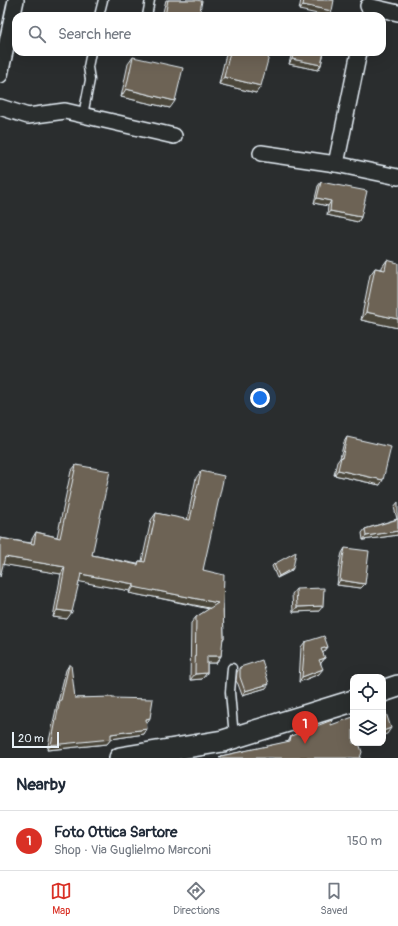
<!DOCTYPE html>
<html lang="en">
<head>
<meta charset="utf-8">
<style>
	:root { --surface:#fff; --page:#f6f6f7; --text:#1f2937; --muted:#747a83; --line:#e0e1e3; --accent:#d93025 }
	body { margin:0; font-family:Pangolin,sans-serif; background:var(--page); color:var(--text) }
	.controls { position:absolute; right:12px; bottom:12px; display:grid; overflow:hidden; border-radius:8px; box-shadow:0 4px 16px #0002 }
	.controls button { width:36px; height:36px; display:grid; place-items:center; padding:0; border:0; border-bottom:1px solid var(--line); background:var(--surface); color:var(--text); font:20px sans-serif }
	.scale { position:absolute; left:12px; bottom:10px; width:47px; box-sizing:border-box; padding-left:4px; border:2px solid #e8f1f8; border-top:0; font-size:11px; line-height:14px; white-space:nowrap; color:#e8f1f8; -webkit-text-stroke:3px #2a2d2e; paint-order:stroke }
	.you { position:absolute; left:260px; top:398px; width:14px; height:14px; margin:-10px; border:3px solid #fff; border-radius:50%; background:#1a73e8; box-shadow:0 0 0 6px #1a73e833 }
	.badge { display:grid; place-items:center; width:26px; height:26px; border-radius:50%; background:var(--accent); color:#fff; font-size:13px; font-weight:700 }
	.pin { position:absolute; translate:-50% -33px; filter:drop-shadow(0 1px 2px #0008) }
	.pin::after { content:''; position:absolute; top:21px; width:14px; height:12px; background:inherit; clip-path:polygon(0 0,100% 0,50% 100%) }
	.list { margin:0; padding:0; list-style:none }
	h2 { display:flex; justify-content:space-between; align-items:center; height:52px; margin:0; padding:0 16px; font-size:17px }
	h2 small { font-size:13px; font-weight:400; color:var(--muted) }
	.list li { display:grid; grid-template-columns:26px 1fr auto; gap:12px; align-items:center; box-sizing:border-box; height:60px; padding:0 16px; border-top:1px solid var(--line) }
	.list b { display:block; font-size:15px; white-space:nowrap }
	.list p { margin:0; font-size:13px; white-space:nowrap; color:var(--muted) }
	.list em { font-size:13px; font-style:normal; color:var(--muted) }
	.icon { flex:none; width:22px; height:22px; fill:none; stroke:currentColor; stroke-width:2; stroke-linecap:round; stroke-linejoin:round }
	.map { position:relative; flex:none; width:398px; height:758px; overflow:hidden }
	.search { position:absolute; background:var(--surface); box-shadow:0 4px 16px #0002; left:12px; right:12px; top:12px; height:44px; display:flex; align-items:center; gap:10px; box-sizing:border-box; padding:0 14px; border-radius:12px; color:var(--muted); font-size:15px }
	.sheet { height:112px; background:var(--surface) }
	nav { display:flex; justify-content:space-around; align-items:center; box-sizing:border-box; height:56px; border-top:1px solid var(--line); background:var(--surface); font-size:11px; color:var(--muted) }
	nav a { display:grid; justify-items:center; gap:2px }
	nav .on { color:var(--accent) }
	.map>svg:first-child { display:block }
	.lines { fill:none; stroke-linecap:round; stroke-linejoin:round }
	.lane-casing { stroke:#e8f1f8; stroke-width:11 }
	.street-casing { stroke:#e8f1f8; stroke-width:18 }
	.secondary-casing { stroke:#e8f1f8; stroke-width:24 }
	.lane { stroke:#2a2d2e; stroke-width:8 }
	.street { stroke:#2a2d2e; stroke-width:15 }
	.secondary { stroke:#2a2d2e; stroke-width:21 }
	.wall { fill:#5e5648; stroke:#e8f1f8 }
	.shaded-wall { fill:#4c463b; stroke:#e8f1f8 }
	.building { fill:#6d6454; stroke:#e8f1f8 }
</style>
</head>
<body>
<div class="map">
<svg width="398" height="758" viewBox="0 0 398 758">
	<rect width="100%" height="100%" fill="#2a2d2e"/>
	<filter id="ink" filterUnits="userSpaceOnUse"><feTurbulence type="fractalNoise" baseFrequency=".025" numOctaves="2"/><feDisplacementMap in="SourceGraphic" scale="8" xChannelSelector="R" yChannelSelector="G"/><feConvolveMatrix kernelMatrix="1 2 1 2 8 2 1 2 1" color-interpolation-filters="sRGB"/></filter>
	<g filter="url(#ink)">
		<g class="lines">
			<defs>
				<g id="lane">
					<polyline points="99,16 103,0"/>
					<polyline points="147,16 150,0"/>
					<polyline points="83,115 90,80 88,67 91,52"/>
					<polyline points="232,668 230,692 234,737"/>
				</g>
				<g id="street">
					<polyline points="368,6 398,13"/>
					<polyline points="359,52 336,164 398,177"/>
					<polyline points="0,75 16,0"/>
					<polyline points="0,107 28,116 65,111 174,136"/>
					<polyline points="261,153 336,164"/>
				</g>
				<g id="secondary">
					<polyline points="383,691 398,686"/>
					<polyline points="120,758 223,741 353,701"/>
				</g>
			</defs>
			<!-- lane casing -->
			<use href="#lane" class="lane-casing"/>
			<!-- street casing -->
			<use href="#street" class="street-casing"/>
			<!-- secondary casing -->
			<use href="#secondary" class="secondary-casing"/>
			<!-- lane -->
			<use href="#lane" class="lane"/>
			<!-- street -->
			<use href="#street" class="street"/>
			<!-- secondary -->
			<use href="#secondary" class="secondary"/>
		</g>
		<!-- wall -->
		<g class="wall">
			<polygon points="166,0 196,0 199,16 162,16"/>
			<polygon points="301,0 334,0 299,10"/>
			<polygon points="227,52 254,52 256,93 219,84 226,54"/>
			<polygon points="292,52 324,52 321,65 318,70 289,64"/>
			<polygon points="133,57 170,108 121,97 128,64"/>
			<polygon points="321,182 361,217 358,222 327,215 328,206 314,203 318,186"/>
			<polygon points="387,260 398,328 361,320 370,275 375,268 382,269 382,267"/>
			<polygon points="347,437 380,485 334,475 337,462 340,458 344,442"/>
			<polygon points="76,465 92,555 137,564 139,561 142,561 151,520 156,513 187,520 196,478 201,471 203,570 223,604 224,638 222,641 221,656 216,663 207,663 207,673 202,679 190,680 191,623 196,617 209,609 149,596 149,597 129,593 130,591 79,581 67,619 53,617 61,574 3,564 0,538 31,543 32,539 36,532 57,537 71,471"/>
			<polygon points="398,502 398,535 363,540 362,533 365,529 397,519 394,507"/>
			<polygon points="345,548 365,584 361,588 337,585 340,561 342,553"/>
			<polygon points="274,564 293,568 291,571 277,578 272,566"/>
			<polygon points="296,589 319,611 293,612 292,594"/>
			<polygon points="305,642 328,647 324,652 322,652 325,658 321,663 319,674 299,682 301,647"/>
			<polygon points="69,665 75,698 112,698 147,723 144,734 111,739 107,744 47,750 57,705 58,702 66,670"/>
			<polygon points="240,667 266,688 242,695 238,684 236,681 237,672"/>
			<polygon points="331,725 353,743 361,743 359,744 360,758 219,758 221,756 288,742 291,736"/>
		</g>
		<!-- shaded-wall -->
		<g class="shaded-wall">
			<polygon points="303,5 332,11 328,16 327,16 299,10"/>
			<polygon points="292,59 321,65 318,70 289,64"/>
			<polygon points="224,77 261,86 256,93 219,84"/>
			<polygon points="126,89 175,101 170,108 121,97"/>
			<polygon points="317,198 331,201 328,206 314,203"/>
			<polygon points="330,211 361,217 358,222 327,215"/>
			<polygon points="366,312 398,319 398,328 361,320"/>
			<polygon points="338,470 383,480 380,485 334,475"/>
			<polygon points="398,531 398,535 363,540 366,536"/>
			<polygon points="5,557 65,567 61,574 1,564"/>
			<polygon points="293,568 291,571 277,578 279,576"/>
			<polygon points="81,574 134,584 130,591 76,581"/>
			<polygon points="340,580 365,584 361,588 337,585"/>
			<polygon points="134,587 153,590 218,603 214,609 149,596 149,597 129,593"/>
			<polygon points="323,606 319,611 293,612 297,607"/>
			<polygon points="57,610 72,612 67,619 53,617"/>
			<polygon points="328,647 324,652 318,654 321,649"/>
			<polygon points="207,656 221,656 216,663 203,663"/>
			<polygon points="325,658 321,663 316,665 319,660"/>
			<polygon points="323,669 319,674 299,682 302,677"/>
			<polygon points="207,673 202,679 190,680 195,674"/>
			<polygon points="269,684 266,688 242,695 245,691"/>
			<polygon points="150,718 147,723 142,724 146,719"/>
			<polygon points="391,728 387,734 383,735 383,731"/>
			<polygon points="147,729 144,734 111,739 107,744 47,750 51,745 111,734"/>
		</g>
		<!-- building -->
		<g class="building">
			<polygon points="168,0 196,0 202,1 199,16 165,16"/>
			<polygon points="304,0 334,0 332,11 303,5"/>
			<polygon points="230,52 254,52 269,56 261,86 224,77"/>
			<polygon points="294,52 324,52 321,65 292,59"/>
			<polygon points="133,57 183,68 175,101 126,89"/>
			<polygon points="321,182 367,191 361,217 330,211 331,201 317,198"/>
			<polygon points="387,260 398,263 398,319 366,312 375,268 385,270"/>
			<polygon points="347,437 391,447 383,480 338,470 341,457 342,458"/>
			<polygon points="76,465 110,471 92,555 138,565 139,561 145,562 156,513 190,520 201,471 224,476 203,570 224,575 223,604 224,638 223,638 221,656 207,656 207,673 195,674 196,617 218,603 153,590 153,591 134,587 134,584 81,574 72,612 57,610 65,567 5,557 0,577 0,538 34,544 36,532 60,538"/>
			<polygon points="398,519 398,531 366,536 365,529"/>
			<polygon points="345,548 369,551 365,584 340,580 343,557"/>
			<polygon points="296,552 293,568 279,576 274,564"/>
			<polygon points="324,588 323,606 297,607 296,589"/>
			<polygon points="324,636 328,647 321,649 325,658 319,660 323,669 302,677 305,642"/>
			<polygon points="262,660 269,684 245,691 241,680 240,677 240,667"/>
			<polygon points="69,665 71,665 75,698 112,697 112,698 153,699 150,718 146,719 147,729 111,734 111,739 51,745 60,700 61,700"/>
			<polygon points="383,707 384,707 391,728 383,731"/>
			<polygon points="353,717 353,743 359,743 362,752 360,758 221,758 221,756 290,741 291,736 332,720 331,725"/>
		</g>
	</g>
</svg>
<div class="controls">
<button><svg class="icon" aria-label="locate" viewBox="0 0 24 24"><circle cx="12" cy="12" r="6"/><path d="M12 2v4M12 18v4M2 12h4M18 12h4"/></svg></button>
<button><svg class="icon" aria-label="layers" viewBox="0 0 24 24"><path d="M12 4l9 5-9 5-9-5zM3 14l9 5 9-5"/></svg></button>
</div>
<div class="scale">20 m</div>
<div class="you"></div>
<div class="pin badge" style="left:305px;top:744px">1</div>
<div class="search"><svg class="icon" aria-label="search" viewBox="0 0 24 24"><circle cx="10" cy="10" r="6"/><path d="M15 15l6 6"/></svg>Search here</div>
</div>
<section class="sheet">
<h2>Nearby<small></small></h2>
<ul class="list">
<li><span class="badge">1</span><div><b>Foto Ottica Sartore</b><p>Shop · Via Guglielmo Marconi</p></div><em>150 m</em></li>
</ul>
</section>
<nav>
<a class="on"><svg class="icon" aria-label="map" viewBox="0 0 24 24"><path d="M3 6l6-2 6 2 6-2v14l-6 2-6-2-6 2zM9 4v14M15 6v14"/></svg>Map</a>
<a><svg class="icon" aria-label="directions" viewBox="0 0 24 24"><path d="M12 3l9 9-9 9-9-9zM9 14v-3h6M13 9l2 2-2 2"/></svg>Directions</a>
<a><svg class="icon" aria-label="saved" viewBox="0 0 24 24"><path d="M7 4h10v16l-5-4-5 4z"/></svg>Saved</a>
</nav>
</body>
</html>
